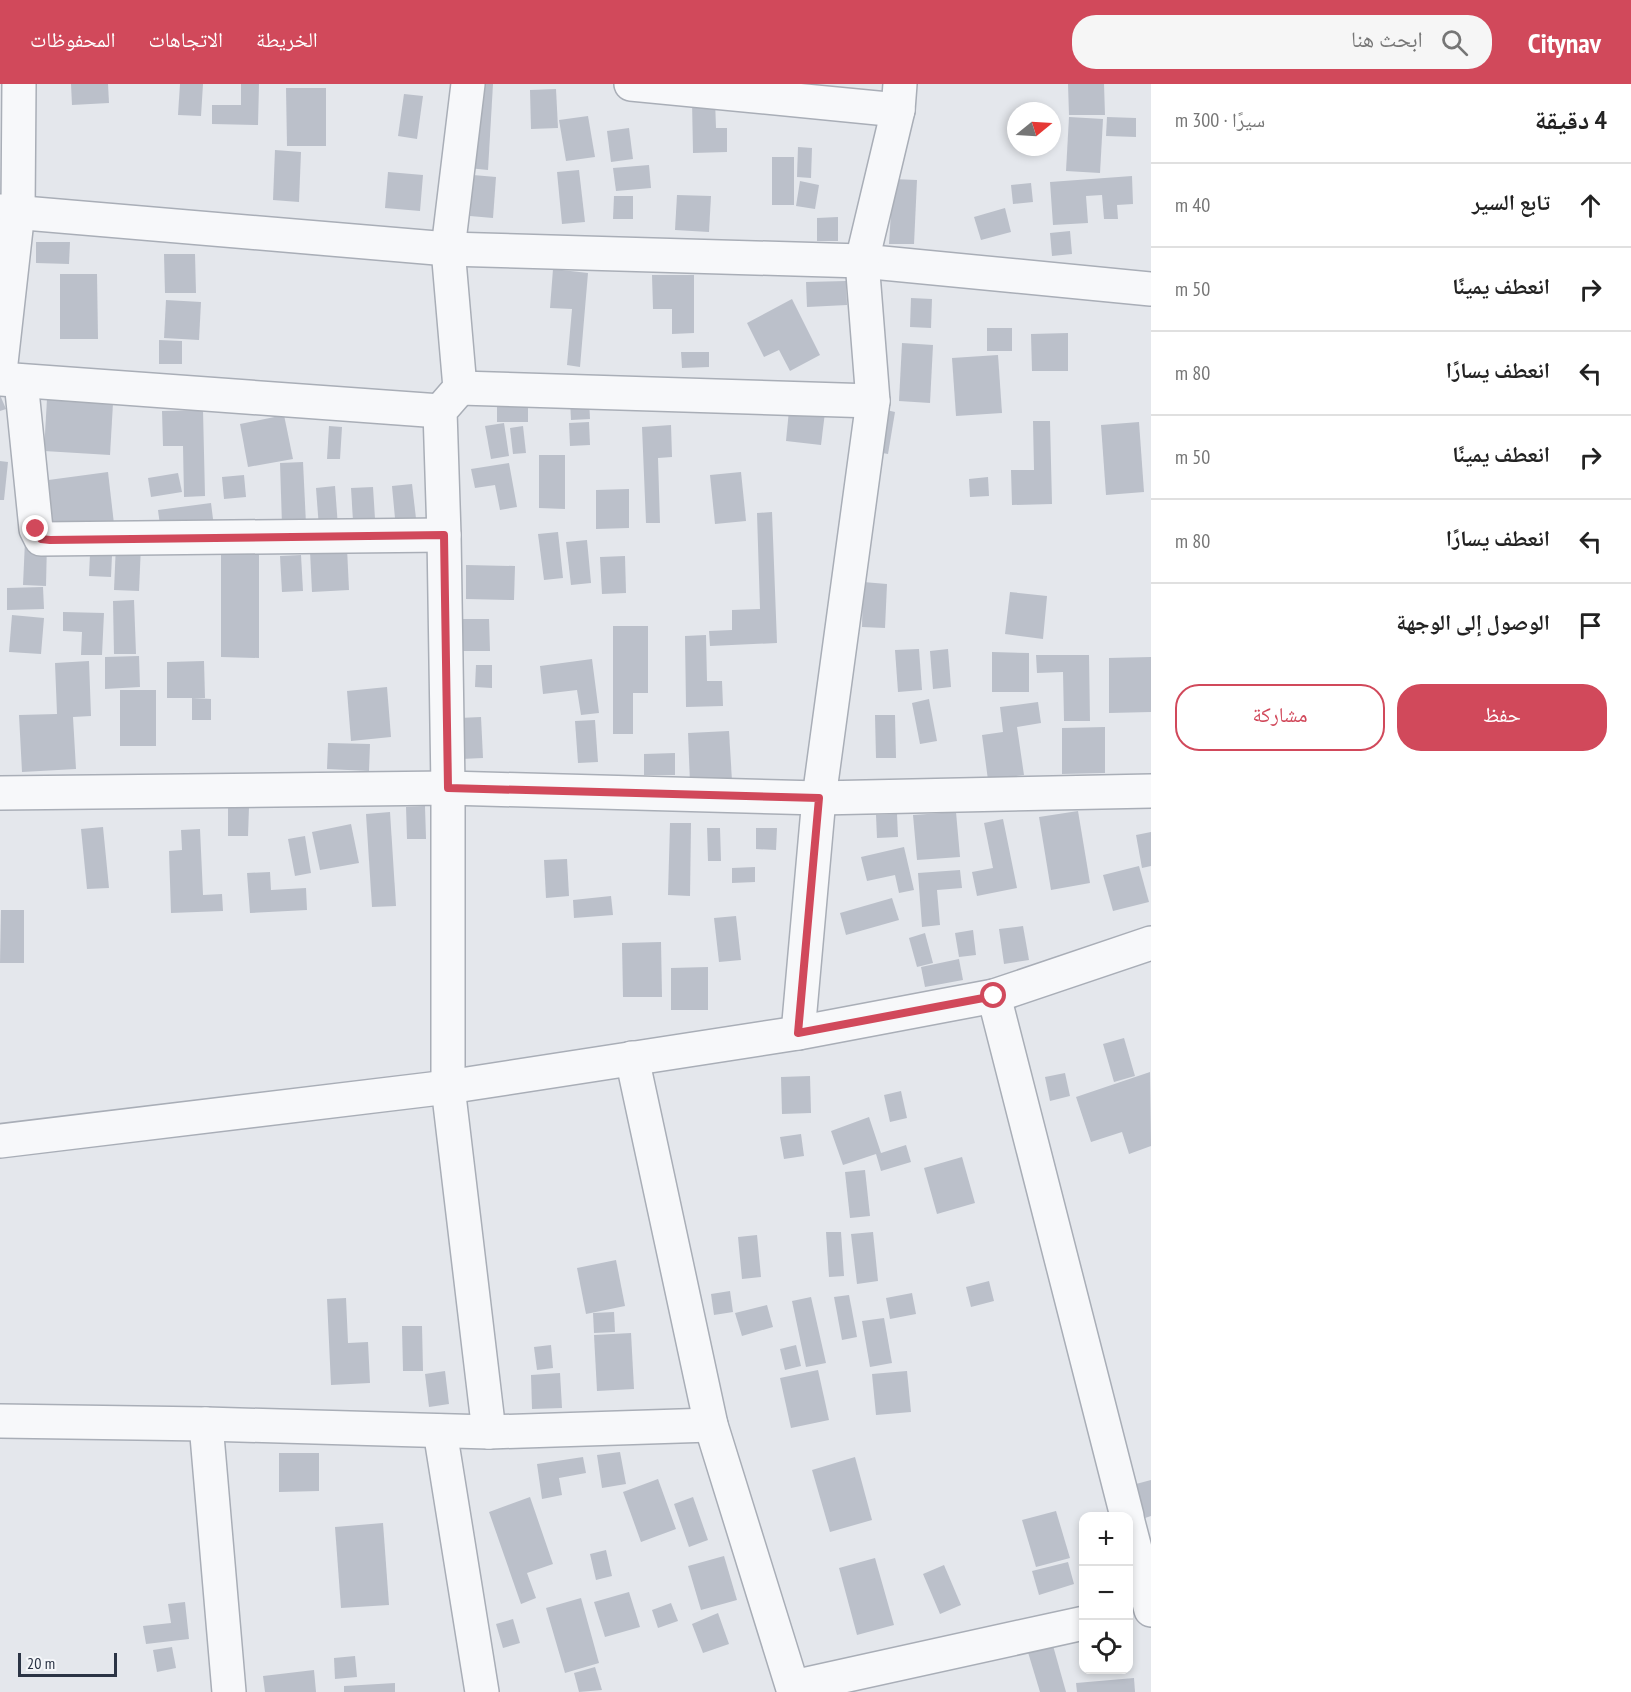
<!DOCTYPE html>
<html lang="ar">
<head>
<meta charset="utf-8">
<style>
	:root { --surface:#fff; --page:#f6f6f6; --text:#222; --muted:#767676; --line:#e0e0e0; --accent:#d1495b }
	body { margin:0; font-family:"PT Sans Narrow","Noto Naskh Arabic",sans-serif; background:var(--page); color:var(--text); direction:rtl }
	.controls { position:absolute; right:18px; bottom:18px; display:grid; overflow:hidden; border-radius:12px; box-shadow:0 3px 9px #0003 }
	.controls button { width:54px; height:54px; display:grid; place-items:center; padding:0; border:0; border-bottom:2px solid var(--line); background:var(--surface); color:var(--text); font:30px sans-serif }
	.compass { position:absolute; left:1007px; top:18px; width:54px; height:54px; border-radius:50%; background:var(--surface); box-shadow:0 3px 9px #0003; rotate:72deg }
	.scale { position:absolute; left:18px; bottom:15px; width:99px; box-sizing:border-box; padding-left:6px; border:3px solid #2b3445; border-top:0; font-size:16px; line-height:21px; white-space:nowrap; color:#2b3445; -webkit-text-stroke:4px #f4f6f9; paint-order:stroke }
	.stop { position:absolute; width:18px; height:18px; margin:-14px; border:4px solid #d1495b; border-radius:50%; background:#fff }
	.stop.end { background:#d1495b; border-color:#fff; box-shadow:0 2px 6px #0008 }
	.list { margin:0; padding:0; list-style:none }
	h2 { display:flex; justify-content:space-between; align-items:center; height:78px; margin:0; padding:0 24px; font-size:26px }
	h2 small { font-size:20px; font-weight:400; color:var(--muted) }
	.list li { display:grid; grid-template-columns:39px 1fr auto; gap:18px; align-items:center; box-sizing:border-box; height:84px; padding:0 24px; border-top:2px solid var(--line) }
	.list b { display:block; font-size:22px; white-space:nowrap }
	.list em { font-size:20px; font-style:normal; color:var(--muted) }
	.actions { display:flex; gap:12px; padding:18px 24px }
	.actions a { flex:1; padding:14px 0; border:2px solid var(--accent); border-radius:24px; text-align:center; font-size:21px; color:var(--accent) }
	.actions .main { background:var(--accent); color:#fff }
	.icon { flex:none; width:33px; height:33px; fill:none; stroke:currentColor; stroke-width:2; stroke-linecap:round; stroke-linejoin:round }
	.map { position:relative; flex:none; width:1151px; height:1608px; overflow:hidden; direction:ltr }
	header { display:flex; align-items:center; gap:36px; box-sizing:border-box; height:84px; padding:0 30px; background:var(--accent); color:#fff }
	header strong { font-size:28px }
	nav { display:flex; gap:33px; margin-inline-start:auto; font-size:21px }
	.search { width:420px; height:54px; background:var(--page); display:flex; align-items:center; gap:15px; box-sizing:border-box; padding:0 21px; border-radius:24px; color:var(--muted); font-size:22px }
	main { display:flex }
	aside { flex:1; background:var(--surface) }
	.map>svg:first-child { display:block }
	.building { fill:#bbc0ca }
	.lines { fill:none; stroke-linecap:round; stroke-linejoin:round }
	.minor-casing { stroke:#a9aeb7; stroke-width:36 }
	.minor { stroke:#f7f8fa; stroke-width:33 }
	.route { stroke:#d1495b; stroke-width:8 }
</style>
</head>
<body>
<header>
<strong>Citynav</strong>
<div class="search"><svg class="icon" aria-label="search" viewBox="0 0 24 24"><circle cx="10" cy="10" r="6"/><path d="M15 15l6 6"/></svg>ابحث هنا</div>
<nav><a>الخريطة</a><a>الاتجاهات</a><a>المحفوظات</a></nav>
</header>
<main>
<aside>
<h2>4 دقيقة<small>سيرًا · 300 m</small></h2>
<ul class="list">
<li><svg class="icon" aria-label="ahead" viewBox="0 0 24 24"><path d="M12 20V5M6 11l6-6 6 6"/></svg><div><b>تابع السير</b></div><em>40 m</em></li>
<li><svg class="icon" aria-label="right" viewBox="0 0 24 24"><path d="M7 20v-9h11M14 6l5 5-5 5"/></svg><div><b>انعطف يمينًا</b></div><em>50 m</em></li>
<li><svg class="icon" aria-label="left" viewBox="0 0 24 24"><path d="M17 20v-9H6M10 6l-5 5 5 5"/></svg><div><b>انعطف يسارًا</b></div><em>80 m</em></li>
<li><svg class="icon" aria-label="right" viewBox="0 0 24 24"><path d="M7 20v-9h11M14 6l5 5-5 5"/></svg><div><b>انعطف يمينًا</b></div><em>50 m</em></li>
<li><svg class="icon" aria-label="left" viewBox="0 0 24 24"><path d="M17 20v-9H6M10 6l-5 5 5 5"/></svg><div><b>انعطف يسارًا</b></div><em>80 m</em></li>
<li><svg class="icon" aria-label="arrive" viewBox="0 0 24 24"><path d="M6 21V4h12l-3 4 3 4H6"/></svg><div><b>الوصول إلى الوجهة</b></div></li>
</ul>
<div class="actions"><a class="main">حفظ</a><a>مشاركة</a></div>
</aside>
<div class="map">
<svg width="1151" height="1608" viewBox="0 0 1151 1608">
	<rect width="100%" height="100%" fill="#e4e7ec"/>
	<!-- building -->
	<g class="building">
		<polygon points="71,0 108,0 109,19 72,21"/>
		<polygon points="180,0 203,0 201,32 178,31"/>
		<polygon points="241,0 259,0 258,41 212,40 212,21 241,21"/>
		<polygon points="473,0 493,0 488,86 468,84"/>
		<polygon points="1068,0 1104,0 1105,31 1069,31"/>
		<polygon points="286,4 326,4 326,62 287,62"/>
		<polygon points="556,5 558,44 531,45 530,6"/>
		<polygon points="404,10 423,12 417,55 398,52"/>
		<polygon points="692,16 715,16 716,44 727,44 727,68 693,69"/>
		<polygon points="588,32 595,73 566,77 559,36"/>
		<polygon points="1069,33 1103,35 1100,89 1066,87"/>
		<polygon points="1107,33 1136,34 1136,53 1106,52"/>
		<polygon points="629,44 633,75 611,78 607,47"/>
		<polygon points="798,63 812,64 811,94 797,93"/>
		<polygon points="275,66 301,68 299,118 273,116"/>
		<rect x="772" y="73" width="22" height="48"/>
		<polygon points="649,81 651,104 616,107 613,84"/>
		<polygon points="579,86 585,138 562,140 557,88"/>
		<polygon points="388,88 423,91 420,127 385,124"/>
		<polygon points="473,91 496,93 493,134 470,132"/>
		<polygon points="1132,92 1133,120 1117,121 1118,135 1104,135 1102,111 1086,112 1088,139 1053,141 1050,98"/>
		<polygon points="893,95 917,96 914,160 889,160"/>
		<polygon points="800,97 819,101 815,125 796,122"/>
		<polygon points="1031,99 1033,118 1013,120 1011,101"/>
		<polygon points="677,111 711,112 709,148 675,146"/>
		<polygon points="614,112 633,112 633,135 613,135"/>
		<polygon points="1005,124 1011,148 981,156 974,133"/>
		<polygon points="838,133 838,157 817,157 817,134"/>
		<polygon points="1070,147 1072,170 1052,172 1050,149"/>
		<polygon points="36,158 70,158 69,180 36,179"/>
		<polygon points="164,170 195,170 196,209 165,209"/>
		<polygon points="553,185 588,189 580,283 567,281 572,225 550,224"/>
		<polygon points="60,190 97,190 98,255 60,255"/>
		<polygon points="652,191 694,191 694,249 672,250 672,225 653,225"/>
		<polygon points="846,197 847,221 807,223 806,198"/>
		<polygon points="911,214 932,215 931,244 910,243"/>
		<polygon points="792,215 820,271 790,287 779,266 764,273 747,239"/>
		<polygon points="166,216 201,218 199,256 164,254"/>
		<rect x="987" y="244" width="25" height="23"/>
		<polygon points="1068,249 1068,287 1032,287 1031,250"/>
		<polygon points="159,256 182,257 182,280 159,280"/>
		<polygon points="902,259 933,261 930,319 899,317"/>
		<polygon points="681,268 709,268 709,283 682,284"/>
		<polygon points="998,271 1002,329 956,332 952,274"/>
		<polygon points="497,307 528,308 528,338 497,338"/>
		<polygon points="0,311 6,325 0,327"/>
		<polygon points="47,315 113,319 110,371 44,367"/>
		<polygon points="570,316 589,316 590,335 571,336"/>
		<polygon points="790,316 826,320 821,361 786,357"/>
		<polygon points="878,324 895,328 888,370 871,367"/>
		<polygon points="203,326 205,412 184,413 183,362 163,362 162,327"/>
		<polygon points="284,331 293,375 248,383 240,340"/>
		<polygon points="1033,337 1050,337 1052,420 1012,421 1011,386 1034,386"/>
		<polygon points="589,338 590,361 570,362 569,339"/>
		<polygon points="1139,338 1144,408 1106,411 1101,341"/>
		<polygon points="504,339 509,372 491,375 485,342"/>
		<polygon points="671,341 672,373 658,374 660,439 646,439 642,343"/>
		<polygon points="329,342 342,343 340,375 327,375"/>
		<polygon points="523,342 526,369 513,370 510,344"/>
		<polygon points="539,371 565,371 565,425 539,424"/>
		<polygon points="0,377 8,378 4,416 0,416"/>
		<polygon points="303,378 306,440 282,441 280,379"/>
		<polygon points="509,379 517,423 500,426 495,401 475,404 471,385"/>
		<polygon points="108,388 114,440 47,449 41,397"/>
		<polygon points="741,388 746,437 715,440 710,391"/>
		<polygon points="178,389 182,408 151,413 148,394"/>
		<polygon points="244,391 246,413 224,415 222,393"/>
		<polygon points="988,393 989,412 970,413 969,395"/>
		<polygon points="412,400 417,443 396,445 392,402"/>
		<polygon points="335,402 338,443 319,444 316,404"/>
		<polygon points="373,403 375,435 353,437 351,404"/>
		<polygon points="629,405 629,444 596,445 596,406"/>
		<polygon points="211,419 214,443 161,449 158,426"/>
		<polygon points="772,428 777,559 710,562 709,547 732,546 732,526 760,525 757,429"/>
		<polygon points="558,448 563,494 544,496 538,450"/>
		<polygon points="587,456 591,499 571,501 566,458"/>
		<polygon points="25,457 47,457 46,502 23,501"/>
		<polygon points="116,460 141,461 139,507 114,506"/>
		<polygon points="221,463 259,463 259,574 221,573"/>
		<polygon points="347,464 349,506 312,508 310,467"/>
		<polygon points="90,470 112,471 111,493 89,492"/>
		<polygon points="301,471 303,507 282,508 280,472"/>
		<polygon points="625,472 626,509 602,510 600,473"/>
		<polygon points="466,481 515,482 514,516 466,515"/>
		<polygon points="863,498 887,500 885,544 862,543"/>
		<polygon points="43,503 44,525 7,526 7,504"/>
		<polygon points="1010,508 1047,512 1043,555 1005,550"/>
		<polygon points="134,516 136,570 114,570 113,517"/>
		<polygon points="63,528 104,529 102,571 81,571 82,548 63,547"/>
		<polygon points="12,531 44,534 41,570 9,568"/>
		<polygon points="458,535 489,535 490,567 459,567"/>
		<polygon points="613,542 648,542 648,609 633,609 633,650 613,650"/>
		<polygon points="706,551 707,597 722,597 723,622 686,623 685,552"/>
		<polygon points="919,565 922,606 898,608 895,566"/>
		<polygon points="948,565 951,603 933,605 930,567"/>
		<polygon points="992,568 1029,569 1029,608 992,608"/>
		<polygon points="1036,571 1089,571 1090,637 1064,637 1063,588 1037,589"/>
		<polygon points="139,572 140,603 105,605 105,573"/>
		<polygon points="1151,573 1151,628 1109,629 1109,574"/>
		<polygon points="592,575 599,629 581,631 577,606 543,610 540,582"/>
		<polygon points="89,577 91,632 73,633 76,685 22,688 19,631 57,630 55,579"/>
		<polygon points="204,577 205,614 167,614 167,578"/>
		<polygon points="476,581 492,581 492,604 475,603"/>
		<polygon points="387,603 391,653 351,657 347,607"/>
		<rect x="120" y="606" width="36" height="56"/>
		<polygon points="192,614 211,615 211,636 192,636"/>
		<polygon points="929,615 937,657 920,660 912,619"/>
		<polygon points="1038,618 1041,639 1017,643 1024,691 988,696 982,651 1003,648 1000,623"/>
		<polygon points="875,631 895,631 896,674 876,674"/>
		<polygon points="481,633 483,674 461,675 459,634"/>
		<polygon points="595,636 598,678 578,679 575,637"/>
		<polygon points="1105,643 1105,689 1062,690 1062,644"/>
		<polygon points="729,647 732,697 690,699 688,649"/>
		<polygon points="328,659 370,660 369,687 327,685"/>
		<polygon points="675,669 675,691 644,691 644,670"/>
		<polygon points="425,722 426,755 407,755 406,723"/>
		<polygon points="228,723 249,723 248,752 228,752"/>
		<polygon points="1078,727 1090,799 1051,806 1039,733"/>
		<polygon points="390,728 396,822 372,823 366,730"/>
		<polygon points="956,728 960,773 917,776 913,731"/>
		<polygon points="897,730 898,753 877,754 876,731"/>
		<polygon points="1003,735 1017,804 977,812 972,788 993,784 984,739"/>
		<polygon points="670,739 691,739 690,812 668,811"/>
		<polygon points="351,740 359,779 320,786 312,748"/>
		<polygon points="103,743 109,804 87,805 81,745"/>
		<polygon points="707,744 720,744 721,777 708,777"/>
		<polygon points="756,744 777,744 776,766 756,765"/>
		<polygon points="200,745 203,811 222,810 223,827 171,829 169,767 182,766 181,746"/>
		<polygon points="1151,748 1151,782 1142,784 1136,751"/>
		<polygon points="305,752 311,789 295,792 288,755"/>
		<polygon points="904,763 914,806 899,809 895,791 867,797 861,773"/>
		<polygon points="567,775 569,812 546,814 544,776"/>
		<polygon points="1139,782 1149,818 1113,827 1103,791"/>
		<polygon points="755,783 755,798 732,799 732,784"/>
		<polygon points="960,786 962,804 937,806 940,841 922,843 918,789"/>
		<polygon points="270,788 271,806 306,804 307,826 250,829 247,789"/>
		<polygon points="611,812 613,831 574,834 573,816"/>
		<polygon points="892,814 899,836 846,851 840,829"/>
		<polygon points="1,826 24,826 24,879 0,879"/>
		<polygon points="736,832 741,876 719,878 714,834"/>
		<polygon points="1023,842 1029,876 1004,880 999,845"/>
		<polygon points="973,846 976,871 959,873 955,849"/>
		<polygon points="925,849 933,879 917,883 909,854"/>
		<polygon points="661,858 662,913 623,913 622,859"/>
		<polygon points="959,875 963,896 925,903 921,883"/>
		<polygon points="708,883 708,926 671,926 671,884"/>
		<polygon points="1124,954 1135,992 1114,998 1103,960"/>
		<polygon points="1150,988 1151,1062 1129,1070 1122,1048 1091,1058 1076,1013"/>
		<polygon points="1065,989 1070,1012 1050,1017 1045,993"/>
		<polygon points="810,992 811,1029 782,1030 781,993"/>
		<polygon points="901,1007 907,1034 890,1038 884,1011"/>
		<polygon points="869,1033 881,1069 906,1061 911,1078 881,1087 876,1070 843,1081 831,1047"/>
		<polygon points="801,1050 804,1072 784,1075 780,1053"/>
		<polygon points="962,1073 975,1119 937,1130 924,1084"/>
		<polygon points="865,1086 870,1132 850,1134 845,1088"/>
		<polygon points="826,1148 841,1148 844,1192 829,1193"/>
		<polygon points="873,1148 878,1197 857,1200 851,1150"/>
		<polygon points="757,1151 761,1193 742,1195 738,1153"/>
		<polygon points="616,1176 625,1222 586,1230 577,1184"/>
		<polygon points="989,1197 994,1217 971,1223 966,1203"/>
		<polygon points="730,1207 733,1228 714,1231 711,1210"/>
		<polygon points="912,1209 916,1230 890,1235 886,1214"/>
		<polygon points="849,1211 857,1253 842,1256 834,1213"/>
		<polygon points="811,1213 826,1279 806,1283 792,1217"/>
		<polygon points="346,1214 348,1259 368,1258 370,1299 331,1301 327,1215"/>
		<polygon points="767,1221 773,1243 742,1252 735,1229"/>
		<polygon points="614,1228 615,1248 594,1249 593,1229"/>
		<polygon points="884,1234 892,1279 870,1283 862,1237"/>
		<polygon points="402,1242 422,1242 423,1287 403,1287"/>
		<polygon points="631,1249 634,1305 597,1307 594,1251"/>
		<polygon points="551,1261 553,1284 537,1286 534,1263"/>
		<polygon points="796,1261 801,1282 785,1286 780,1265"/>
		<polygon points="818,1286 829,1336 791,1344 780,1294"/>
		<polygon points="445,1287 449,1320 429,1323 425,1290"/>
		<polygon points="907,1287 911,1328 876,1331 872,1290"/>
		<polygon points="560,1289 562,1324 532,1325 531,1291"/>
		<polygon points="620,1368 626,1400 602,1404 597,1371"/>
		<polygon points="279,1369 319,1369 319,1407 279,1408"/>
		<polygon points="583,1373 586,1389 559,1394 562,1411 542,1415 537,1380"/>
		<polygon points="855,1373 872,1436 830,1448 812,1386"/>
		<polygon points="658,1395 676,1445 641,1458 623,1408"/>
		<polygon points="1151,1396 1151,1432 1145,1434 1136,1400"/>
		<polygon points="530,1413 553,1480 527,1489 536,1514 521,1520 489,1428"/>
		<polygon points="693,1413 708,1456 689,1463 674,1420"/>
		<polygon points="1056,1427 1070,1474 1036,1483 1022,1436"/>
		<polygon points="383,1439 389,1521 341,1524 335,1443"/>
		<polygon points="606,1466 612,1492 596,1496 590,1470"/>
		<polygon points="724,1472 737,1516 701,1526 688,1482"/>
		<polygon points="875,1474 894,1541 857,1551 839,1484"/>
		<polygon points="1068,1478 1074,1500 1039,1511 1032,1487"/>
		<polygon points="944,1481 961,1521 940,1530 923,1490"/>
		<polygon points="629,1508 640,1543 605,1553 594,1518"/>
		<polygon points="581,1514 599,1579 565,1589 546,1524"/>
		<polygon points="185,1518 189,1555 146,1560 143,1542 171,1539 168,1520"/>
		<polygon points="671,1519 678,1537 658,1544 652,1526"/>
		<polygon points="718,1529 729,1560 703,1569 692,1540"/>
		<polygon points="513,1535 520,1559 503,1564 496,1540"/>
		<polygon points="1052,1558 1066,1608 1040,1608 1027,1565"/>
		<polygon points="172,1563 176,1584 157,1588 153,1566"/>
		<polygon points="355,1572 357,1593 335,1595 334,1574"/>
		<polygon points="595,1583 602,1606 579,1608 574,1589"/>
		<polygon points="314,1586 316,1608 265,1608 263,1592"/>
		<polygon points="1134,1594 1135,1608 1077,1608 1076,1599"/>
		<polygon points="395,1599 395,1608 344,1608 344,1602"/>
	</g>
	<g class="lines">
		<defs>
			<g id="minor">
				<polyline points="468,0 448,165 460,304 440,327 444,451 448,704 448,1003 489,1348"/>
				<polyline points="631,0 898,26"/>
				<polyline points="0,127 448,165 862,177 1151,205"/>
				<polyline points="0,288 18,127 19,0"/>
				<polyline points="0,295 440,327"/>
				<polyline points="21,297 36,445 41,455 444,451"/>
				<polyline points="460,304 873,317"/>
				<polyline points="0,709 448,704 819,714 1151,707"/>
				<polyline points="994,912 1127,1432"/>
				<polyline points="798,949 819,714 873,317 862,177 898,26 900,0"/>
				<polyline points="632,974 711,1341 794,1608"/>
				<polyline points="0,1057 448,1003 798,949 994,912 1151,859"/>
				<polyline points="0,1337 206,1340 489,1348 711,1341"/>
				<polyline points="206,1340 229,1608"/>
				<polyline points="440,1347 482,1608"/>
				<polyline points="1128,1438 1151,1526"/>
				<polyline points="793,1603 1084,1539"/>
			</g>
		</defs>
		<!-- minor casing -->
		<use href="#minor" class="minor-casing"/>
		<!-- minor -->
		<use href="#minor" class="minor"/>
	</g>
	<g class="lines">
		<!-- route -->
		<polyline class="route" points="36,445 41,455 50,456 444,451 448,704 819,714 798,949 994,912"/>
	</g>
</svg>
<div class="controls">
<button>+</button>
<button>−</button>
<button><svg class="icon" aria-label="locate" viewBox="0 0 24 24"><circle cx="12" cy="12" r="6"/><path d="M12 2v4M12 18v4M2 12h4M18 12h4"/></svg></button>
</div>
<svg class="compass" viewBox="-18 -18 36 36"><path d="M0-13l5 13h-10z" fill="#e53935"/><path d="M0 13l5-13h-10z" fill="#767676"/></svg>
<div class="scale">20 m</div>
<div class="stop" style="left:994px;top:912px"></div>
<div class="stop end" style="left:36px;top:445px"></div>
</div>
</main>
</body>
</html>
